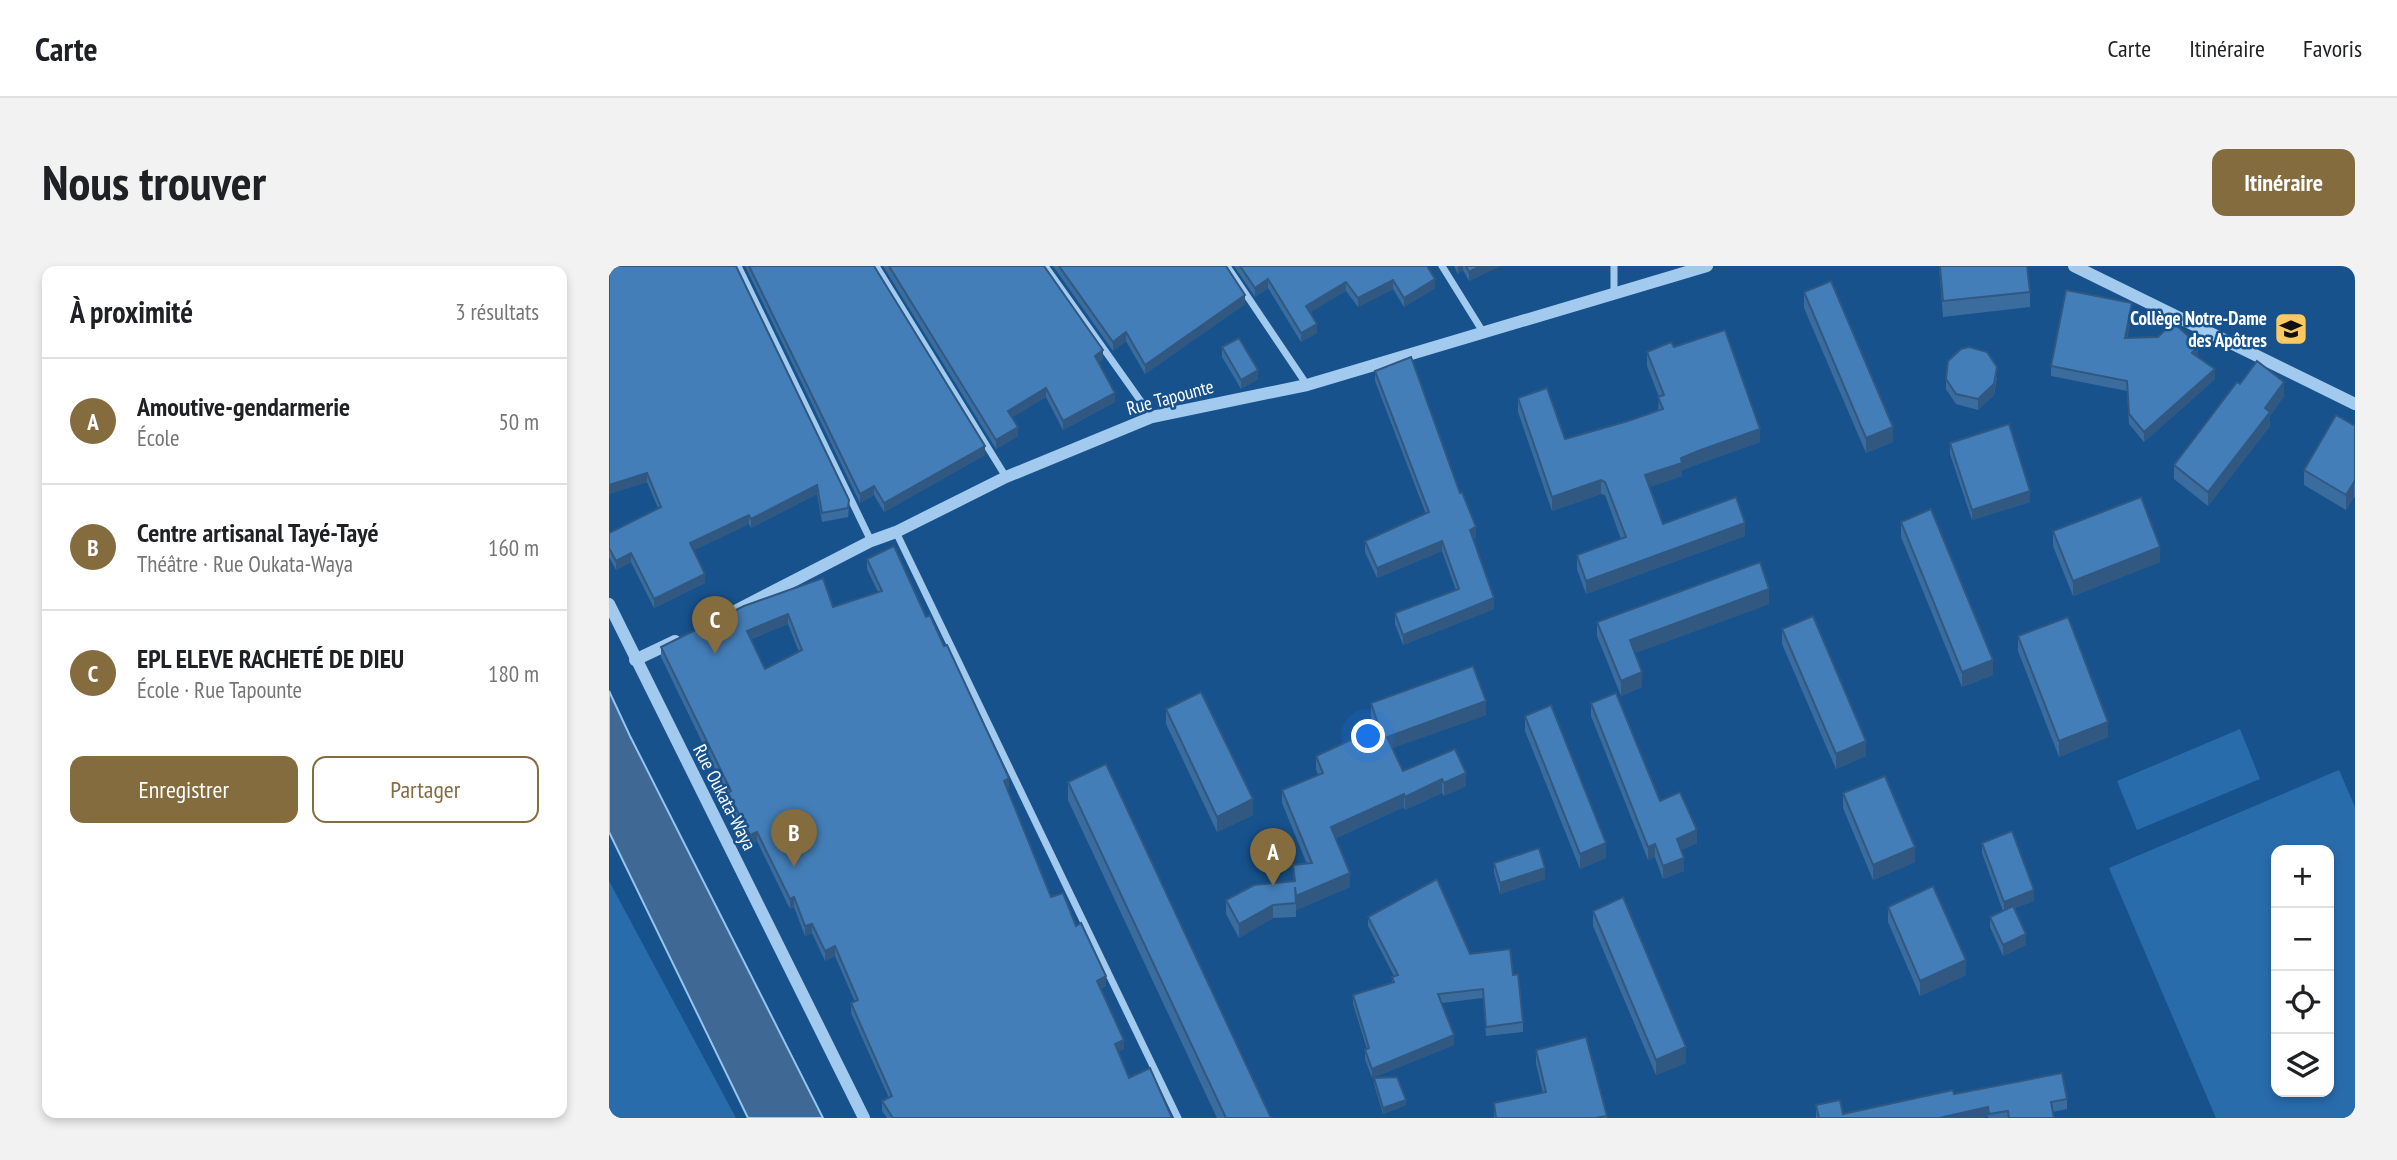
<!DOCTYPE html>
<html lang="fr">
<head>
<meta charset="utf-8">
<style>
	:root { --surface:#fff; --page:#f2f2f2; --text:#202124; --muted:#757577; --line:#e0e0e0; --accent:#846c3f }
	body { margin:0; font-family:"PT Sans Narrow",sans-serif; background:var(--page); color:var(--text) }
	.controls { position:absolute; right:21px; bottom:21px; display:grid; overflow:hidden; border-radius:14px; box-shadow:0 4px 10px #0003 }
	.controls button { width:63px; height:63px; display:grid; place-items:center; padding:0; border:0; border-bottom:2px solid var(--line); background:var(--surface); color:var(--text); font:35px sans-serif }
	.you { position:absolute; left:760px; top:471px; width:24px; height:24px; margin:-18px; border:5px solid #fff; border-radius:50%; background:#1a73e8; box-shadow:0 0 0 10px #1a73e833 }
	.badge { display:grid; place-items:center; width:46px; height:46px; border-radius:50%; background:var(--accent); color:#fff; font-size:23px; font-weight:700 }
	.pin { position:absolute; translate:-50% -58px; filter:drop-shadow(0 2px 4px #0008) }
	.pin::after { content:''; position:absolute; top:37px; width:24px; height:21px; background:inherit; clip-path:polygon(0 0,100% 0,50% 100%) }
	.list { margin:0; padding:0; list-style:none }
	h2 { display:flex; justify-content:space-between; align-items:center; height:91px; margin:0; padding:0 28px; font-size:30px }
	h2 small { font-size:23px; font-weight:400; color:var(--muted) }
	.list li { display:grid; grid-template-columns:46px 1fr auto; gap:21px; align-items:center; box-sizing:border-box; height:126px; padding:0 28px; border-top:2px solid var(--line) }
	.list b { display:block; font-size:26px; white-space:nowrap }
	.list p { margin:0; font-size:23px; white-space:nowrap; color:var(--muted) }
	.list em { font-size:23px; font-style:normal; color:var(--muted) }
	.actions { display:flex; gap:14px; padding:21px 28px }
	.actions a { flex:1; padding:16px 0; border:2px solid var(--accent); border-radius:14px; text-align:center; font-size:24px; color:var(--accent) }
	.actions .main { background:var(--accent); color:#fff }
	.icon { flex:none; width:38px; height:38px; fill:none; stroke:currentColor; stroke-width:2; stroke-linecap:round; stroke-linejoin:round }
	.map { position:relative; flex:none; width:1746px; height:852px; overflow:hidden; border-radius:14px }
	header { display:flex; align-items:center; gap:42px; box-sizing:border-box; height:98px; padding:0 35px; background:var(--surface); border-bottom:2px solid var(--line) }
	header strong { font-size:33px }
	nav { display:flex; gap:38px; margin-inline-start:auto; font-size:24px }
	.intro { display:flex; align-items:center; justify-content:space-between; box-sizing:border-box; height:168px; padding:0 42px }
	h1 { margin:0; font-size:49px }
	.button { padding:18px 32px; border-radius:14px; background:var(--accent); color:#fff; font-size:24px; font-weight:700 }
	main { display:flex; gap:42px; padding:0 42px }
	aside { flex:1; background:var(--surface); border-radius:14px; box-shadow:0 4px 10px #0003 }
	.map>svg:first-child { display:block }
	.green { fill:#296cac; fill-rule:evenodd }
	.water { fill:#3f6994; stroke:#94c5f2; stroke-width:2 }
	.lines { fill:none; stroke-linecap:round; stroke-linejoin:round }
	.minor { stroke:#a2caef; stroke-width:7 }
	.tertiary { stroke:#a2caef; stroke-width:12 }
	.wall { fill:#3a6c9e; fill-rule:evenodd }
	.shaded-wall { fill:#305881 }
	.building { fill:#447eb8; stroke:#305881; stroke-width:2; fill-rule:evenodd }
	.labels { text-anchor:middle; stroke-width:5; stroke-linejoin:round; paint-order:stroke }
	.poi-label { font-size:19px; font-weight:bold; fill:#fff; stroke:#17528d; text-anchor:end }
	.street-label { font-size:19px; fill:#fff; stroke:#17528d }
</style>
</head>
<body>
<header>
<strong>Carte</strong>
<nav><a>Carte</a><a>Itinéraire</a><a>Favoris</a></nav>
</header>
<div class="intro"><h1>Nous trouver</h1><a class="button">Itinéraire</a></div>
<main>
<aside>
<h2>À proximité<small>3 résultats</small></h2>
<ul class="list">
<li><span class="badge">A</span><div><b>Amoutive-gendarmerie</b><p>École</p></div><em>50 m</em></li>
<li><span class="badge">B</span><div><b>Centre artisanal Tayé-Tayé</b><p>Théâtre · Rue Oukata-Waya</p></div><em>160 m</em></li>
<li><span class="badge">C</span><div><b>EPL ELEVE RACHETÉ DE DIEU</b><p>École · Rue Tapounte</p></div><em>180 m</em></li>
</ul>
<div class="actions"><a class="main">Enregistrer</a><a>Partager</a></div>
</aside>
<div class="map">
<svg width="1746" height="852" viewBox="0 0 1746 852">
	<rect width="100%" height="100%" fill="#17528d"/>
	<!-- green -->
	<g class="green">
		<polygon points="1631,463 1651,513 1528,564 1508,515"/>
		<path d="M1730,504L1746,541V852H1607L1500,602ZM1667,584H1720V826H1667Z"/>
		<polygon points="0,615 127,852 0,852"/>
	</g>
	<!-- water -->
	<polygon class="water" points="0,425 21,470 214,852 139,852 0,566"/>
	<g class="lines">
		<!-- minor -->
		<g class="minor">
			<polyline points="129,0 262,275"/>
			<polyline points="267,0 397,211"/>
			<polyline points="436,0 543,151"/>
			<polyline points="618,0 698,119"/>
			<polyline points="833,0 874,66"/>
			<polyline points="1005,0 1005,28"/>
			<polyline points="287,266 569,852"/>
		</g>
		<!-- tertiary -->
		<g class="tertiary">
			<polyline points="1465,0 1746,138"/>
			<polyline points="0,338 255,852"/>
			<polyline points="124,346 262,275 287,266 397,211 543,151 698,119 1098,0"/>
			<polyline points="26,394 66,375"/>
		</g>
	</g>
	<!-- wall -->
	<g class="wall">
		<polygon points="127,0 240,243 239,251 213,256 208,228 142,262 140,258 85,284 96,317 45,342 22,296 7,304 0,291 0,267 49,242 38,216 0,228"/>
		<polygon points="136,0 265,0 376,189 275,246 265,229 251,237"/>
		<polygon points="274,0 435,0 494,93 489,97 506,136 454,164 437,131 403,151 409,170 387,183"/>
		<polygon points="444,0 617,0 636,38 536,108 517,75 504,85"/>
		<polygon points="625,0 818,0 826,22 795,41 784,23 749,41 737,25 701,46 708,67 692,76 659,22 646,31"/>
		<polygon points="845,0 891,0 860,15 854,4 849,8"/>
		<polygon points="1330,0 1418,0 1421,26 1421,41 1334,51"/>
		<polygon points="1195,26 1284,176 1257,187 1195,42"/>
		<polygon points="1523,48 1518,72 1589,90 1606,113 1535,176 1520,158 1518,125 1442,110 1442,100"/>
		<polygon points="613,81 649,113 632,123 613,91"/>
		<polygon points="1065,81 1151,176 1089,198 1073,204 1073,210 1040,221 1054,258 1136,270 977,328 968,303 968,289 1012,273 996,229 992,228 943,245 909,146 909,132 956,173 1019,155 1049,144 1050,131 1038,100 1038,86"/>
		<polygon points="766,105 851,227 867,271 864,273 885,343 794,379 786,358 786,347 847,324 833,285 768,312 756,286 756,275 817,248 766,115"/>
		<polygon points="1388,111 1385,129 1369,144 1347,138 1337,123 1337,113"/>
		<polygon points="1631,118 1675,130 1661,150 1661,160 1599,240 1565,213 1565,199"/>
		<polygon points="1746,160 1746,232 1745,231 1737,244 1695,219 1695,204"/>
		<polygon points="1341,177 1421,236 1363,254 1341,188"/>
		<polygon points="1292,256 1384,409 1353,421 1292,271"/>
		<polygon points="1444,265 1551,296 1464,330 1444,280"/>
		<path d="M258,293L317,351L400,522L398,523L442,631L467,660L497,720L491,723L515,783L509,786L520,812L563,852H278L273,845V835L280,832L242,747V737L246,736L226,690L216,695L203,667L196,670L185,641L181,643L148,575L141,579L119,536V530L52,391V381L135,340L224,341L269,326L258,303ZM179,358L190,386L156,403L142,373Z"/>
		<polygon points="1160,338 1026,387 1033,421 1012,430 988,370 988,356"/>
		<polygon points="1173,363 1257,490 1227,503 1173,378"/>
		<polygon points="1409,370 1499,471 1450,491 1409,385"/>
		<polygon points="762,437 877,449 783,482 794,505 846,483 857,520 835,530 833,527 796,544 795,541 727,572 741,621 687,644 687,651 664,652 630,672 617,648 617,634 685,615 684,599 698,598 673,537 673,524 709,509 707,503 707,490 766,463 762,451"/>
		<polygon points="982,437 1051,535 1088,577 1072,584 1075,605 1054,613 1046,591 1039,594 982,450"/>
		<polygon points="557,443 644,549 608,566 557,458"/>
		<polygon points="916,450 997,592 971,603 916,465"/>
		<polygon points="459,516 662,852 608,852 459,534"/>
		<polygon points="1234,527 1306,596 1264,614 1234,542"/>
		<polygon points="1373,577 1425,635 1406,642 1417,679 1394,690 1381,661 1381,651 1394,645 1373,587"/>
		<polygon points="885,597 936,613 891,628 885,607"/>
		<polygon points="1279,641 1357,709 1311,730 1279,656"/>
		<polygon points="984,645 1077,797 1047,809 984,660"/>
		<polygon points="759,651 861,688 904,709 914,756 914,766 877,770 874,732 833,737 845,779 763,812 756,793 756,784 758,783 744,738 744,729 783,717 783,711 785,710 759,660"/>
		<polygon points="927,784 998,850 998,852 885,852 885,837 934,827 927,798"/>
		<polygon points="765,812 797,839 774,848 765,818"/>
		<polygon points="1345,828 1458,833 1458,843 1444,846 1445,852 1379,852 1379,850 1372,852 1207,852 1207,839 1234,848"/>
	</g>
	<!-- shaded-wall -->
	<g class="shaded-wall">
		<polygon points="849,0 854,0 854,4 849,8"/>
		<polygon points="871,0 891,0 860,15 860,6"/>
		<polygon points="659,13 659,22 646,31 646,22"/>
		<polygon points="826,13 826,22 795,41 795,32"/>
		<polygon points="784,14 784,23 749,41 749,32"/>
		<polygon points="737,16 737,25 697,49 697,40"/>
		<polygon points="636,29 636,38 536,108 536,99"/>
		<polygon points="1523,37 1523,48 1516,83 1516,72"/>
		<polygon points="708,58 708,67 692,76 692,67"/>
		<polygon points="517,66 517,75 504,85 504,76"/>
		<polygon points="1589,79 1589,90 1583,97 1583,87"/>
		<polygon points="494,84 494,93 486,99 486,90"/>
		<polygon points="1388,101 1385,129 1369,144 1369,133"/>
		<polygon points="1606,103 1606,113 1535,176 1535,166"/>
		<polygon points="649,104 649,113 632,123 632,114"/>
		<polygon points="1675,116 1675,130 1661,150 1661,160 1599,240 1599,226"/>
		<polygon points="437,122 437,131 399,154 399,145"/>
		<polygon points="506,127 506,136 454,164 454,155"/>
		<polygon points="409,161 409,170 387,183 387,174"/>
		<polygon points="1284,161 1284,176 1257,187 1257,172"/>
		<polygon points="1151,163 1151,176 1089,198 1073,204 1073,210 1036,223 1036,209 1089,185"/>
		<polygon points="376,180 376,189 275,246 275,237"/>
		<polygon points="38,207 38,216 0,228 0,219"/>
		<polygon points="992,214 992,228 943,245 943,231"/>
		<polygon points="1745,216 1745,231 1737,244 1737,229"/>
		<polygon points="208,219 208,228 142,262 142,253"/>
		<polygon points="265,220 265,229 251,237 251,228"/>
		<polygon points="1421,225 1421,236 1363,254 1363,244"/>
		<polygon points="140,249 140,258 81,286 81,277"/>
		<polygon points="1136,257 1136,270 977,328 977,315"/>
		<polygon points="867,261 867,271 861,274 861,264"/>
		<polygon points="833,275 833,285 768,312 768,302"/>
		<polygon points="1551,281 1551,296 1464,330 1464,315"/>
		<polygon points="22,287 22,296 7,304 7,295"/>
		<polygon points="96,308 96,317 45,342 45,333"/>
		<polygon points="1160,323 1160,338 1021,389 1021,374"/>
		<polygon points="885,332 885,343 794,379 794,369"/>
		<polygon points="179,348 179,358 138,374 138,365"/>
		<polygon points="1384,394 1384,409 1353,421 1353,406"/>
		<polygon points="1033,406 1033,421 1012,430 1012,415"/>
		<polygon points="877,435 877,449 778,484 778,471"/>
		<polygon points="1499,456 1499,471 1450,491 1450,475"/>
		<polygon points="1257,475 1257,490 1227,503 1227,488"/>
		<polygon points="857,507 857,520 835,530 835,517"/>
		<polygon points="400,512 400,522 395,524 395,515"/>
		<polygon points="833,513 833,527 796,544 796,531"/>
		<polygon points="795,528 795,541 722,574 722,561"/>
		<polygon points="644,533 644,549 608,566 608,551"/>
		<polygon points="1088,564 1088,577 1068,586 1068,573"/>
		<polygon points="148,566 148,575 141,579 141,569"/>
		<polygon points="997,577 997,592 971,603 971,588"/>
		<polygon points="1046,578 1046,591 1039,594 1039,581"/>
		<polygon points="1306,581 1306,596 1264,614 1264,599"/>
		<polygon points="1075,592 1075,605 1054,613 1054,600"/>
		<polygon points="936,602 936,613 891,628 891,617"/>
		<polygon points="741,607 741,621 687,644 687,630"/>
		<polygon points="1425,624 1425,635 1395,646 1395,636"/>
		<polygon points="185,631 185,641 181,643 181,633"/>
		<polygon points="664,639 664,652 630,672 630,658"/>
		<polygon points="203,658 203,667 196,670 196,660"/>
		<polygon points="1417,668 1417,679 1394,690 1394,679"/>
		<polygon points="226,680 226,690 216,695 216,685"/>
		<polygon points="1357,694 1357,709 1311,730 1311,715"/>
		<polygon points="497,710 497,720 488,724 488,715"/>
		<polygon points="845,769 845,779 763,812 763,803"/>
		<polygon points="515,774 515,783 506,788 506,778"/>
		<polygon points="1077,781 1077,797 1047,809 1047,794"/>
		<polygon points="797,834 797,839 774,848 774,842"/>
		<polygon points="1379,841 1379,850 1372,852 1330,852"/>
	</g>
	<!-- building -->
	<g class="building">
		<polygon points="0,0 127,0 240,234 239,242 213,247 208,219 142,253 140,249 81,277 96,308 45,333 22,287 7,295 0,282 0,267 52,241 38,207 0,219"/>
		<polygon points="140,0 265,0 376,180 275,237 265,220 251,228"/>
		<polygon points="280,0 435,0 494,84 486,90 506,127 454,155 437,122 399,145 409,161 387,174"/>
		<polygon points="450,0 617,0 636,29 536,99 517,66 504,76"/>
		<polygon points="631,0 818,0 826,13 795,32 784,14 749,32 737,16 697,40 708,58 692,67 659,13 646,22"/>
		<polygon points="857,0 871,0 860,6"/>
		<polygon points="1331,0 1418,0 1421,26 1334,35"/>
		<polygon points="1222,15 1284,161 1257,172 1195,26"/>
		<polygon points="1457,24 1523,37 1516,72 1549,71 1564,56 1589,79 1583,87 1606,103 1535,166 1520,148 1518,115 1442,100"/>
		<polygon points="1116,64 1151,163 1089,185 1072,192 1073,197 1036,209 1054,258 1127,231 1136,257 977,315 968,289 1017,271 996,216 992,214 943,231 909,132 938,122 956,173 1019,155 1054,143 1049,131 1055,129 1038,86 1062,76 1065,81"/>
		<polygon points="630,72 649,104 632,114 613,81"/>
		<polygon points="1360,81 1378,86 1388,101 1385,118 1369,133 1347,128 1337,113 1339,95 1352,83"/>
		<polygon points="802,91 851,227 853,226 867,261 861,264 885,332 794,369 786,347 850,323 833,275 768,302 756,275 820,246 766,105"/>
		<polygon points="1648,95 1675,116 1656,142 1661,146 1599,226 1565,199 1628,116 1631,118"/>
		<polygon points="1727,149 1746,160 1746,217 1745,216 1737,229 1695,204"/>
		<polygon points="1400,158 1421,225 1363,244 1341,177"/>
		<polygon points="1532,231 1551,281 1464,315 1444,265"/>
		<polygon points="1322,243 1384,394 1353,406 1292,256"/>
		<path d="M285,280L317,351L321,349L335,380L338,379L400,512L395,515L442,631L454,627L467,660L472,657L497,710L488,715L515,774L506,778L520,812L541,802L563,852H284L273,835L283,830L242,737L249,734L226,680L216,685L203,658L196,660L185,631L181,633L148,566L141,569L119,527L122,525L52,381L135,340L214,312L224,341L273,325L258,293ZM179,348L193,384L156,403L138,365Z"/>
		<polygon points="1151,296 1160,323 1021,374 1033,406 1012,415 988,356"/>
		<polygon points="1204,350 1257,475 1227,488 1173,363"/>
		<polygon points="1459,351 1499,456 1450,475 1409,370"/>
		<polygon points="864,400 877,435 778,471 794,505 846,483 857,507 835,517 833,513 796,531 795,528 722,561 741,607 687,630 686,621 687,637 664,639 630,658 617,634 645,619 686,615 684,599 703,597 673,524 714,507 707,490 770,461 762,437"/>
		<polygon points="592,426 644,533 608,551 557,443"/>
		<polygon points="1007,427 1051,535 1071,526 1088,564 1068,573 1075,592 1054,600 1046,578 1039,581 982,437"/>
		<polygon points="942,439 997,577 971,588 916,450"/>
		<polygon points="497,498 662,852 617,852 459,516"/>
		<polygon points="1276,510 1306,581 1264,599 1234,527"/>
		<polygon points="1403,565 1425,624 1395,636 1373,577"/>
		<polygon points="930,582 936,602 891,617 885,597"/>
		<polygon points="828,613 861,688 901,683 904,709 909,708 914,756 877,761 874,723 829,728 845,769 763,803 756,784 760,782 744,729 785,716 783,711 789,709 759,651"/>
		<polygon points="1324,620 1357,694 1311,715 1279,641"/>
		<polygon points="1014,631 1077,781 1047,794 984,645"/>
		<polygon points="1404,640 1417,668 1394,679 1381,651"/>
		<polygon points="977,771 998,850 986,852 887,852 885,837 937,826 927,784"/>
		<polygon points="1453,807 1458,833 1442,836 1445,852 1400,852 1399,845 1380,848 1379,841 1330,852 1208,852 1210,852 1207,839 1231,834 1234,848 1344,824 1345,828"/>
		<polygon points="788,811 797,834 774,842 765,812"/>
	</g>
	<!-- icons -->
	<defs>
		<symbol id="school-square" viewBox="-11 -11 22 22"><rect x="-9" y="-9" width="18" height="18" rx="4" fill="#ffc860" stroke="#17528d"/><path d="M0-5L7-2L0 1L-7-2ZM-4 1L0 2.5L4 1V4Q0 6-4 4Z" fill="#111"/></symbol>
	</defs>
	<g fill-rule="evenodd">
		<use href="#school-square" x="1663" y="44" width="38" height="38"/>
	</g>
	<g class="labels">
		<!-- poi labels -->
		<g class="poi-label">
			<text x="1658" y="59">Collège Notre-Dame<tspan x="1658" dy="22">des Apôtres</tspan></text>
		</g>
		<!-- street labels -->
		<g class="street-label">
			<text transform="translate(561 131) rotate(-15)" y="7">Rue Tapounte</text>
			<text transform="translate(116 531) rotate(63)" y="7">Rue Oukata-Waya</text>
		</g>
	</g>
</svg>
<div class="controls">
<button>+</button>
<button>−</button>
<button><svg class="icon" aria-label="locate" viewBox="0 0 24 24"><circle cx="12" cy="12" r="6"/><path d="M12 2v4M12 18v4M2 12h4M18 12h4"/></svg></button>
<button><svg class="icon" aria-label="layers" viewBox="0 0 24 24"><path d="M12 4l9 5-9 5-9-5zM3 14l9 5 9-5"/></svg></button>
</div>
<div class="you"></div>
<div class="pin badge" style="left:664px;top:620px">A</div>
<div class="pin badge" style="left:185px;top:601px">B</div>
<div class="pin badge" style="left:106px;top:388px">C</div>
</div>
</main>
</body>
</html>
